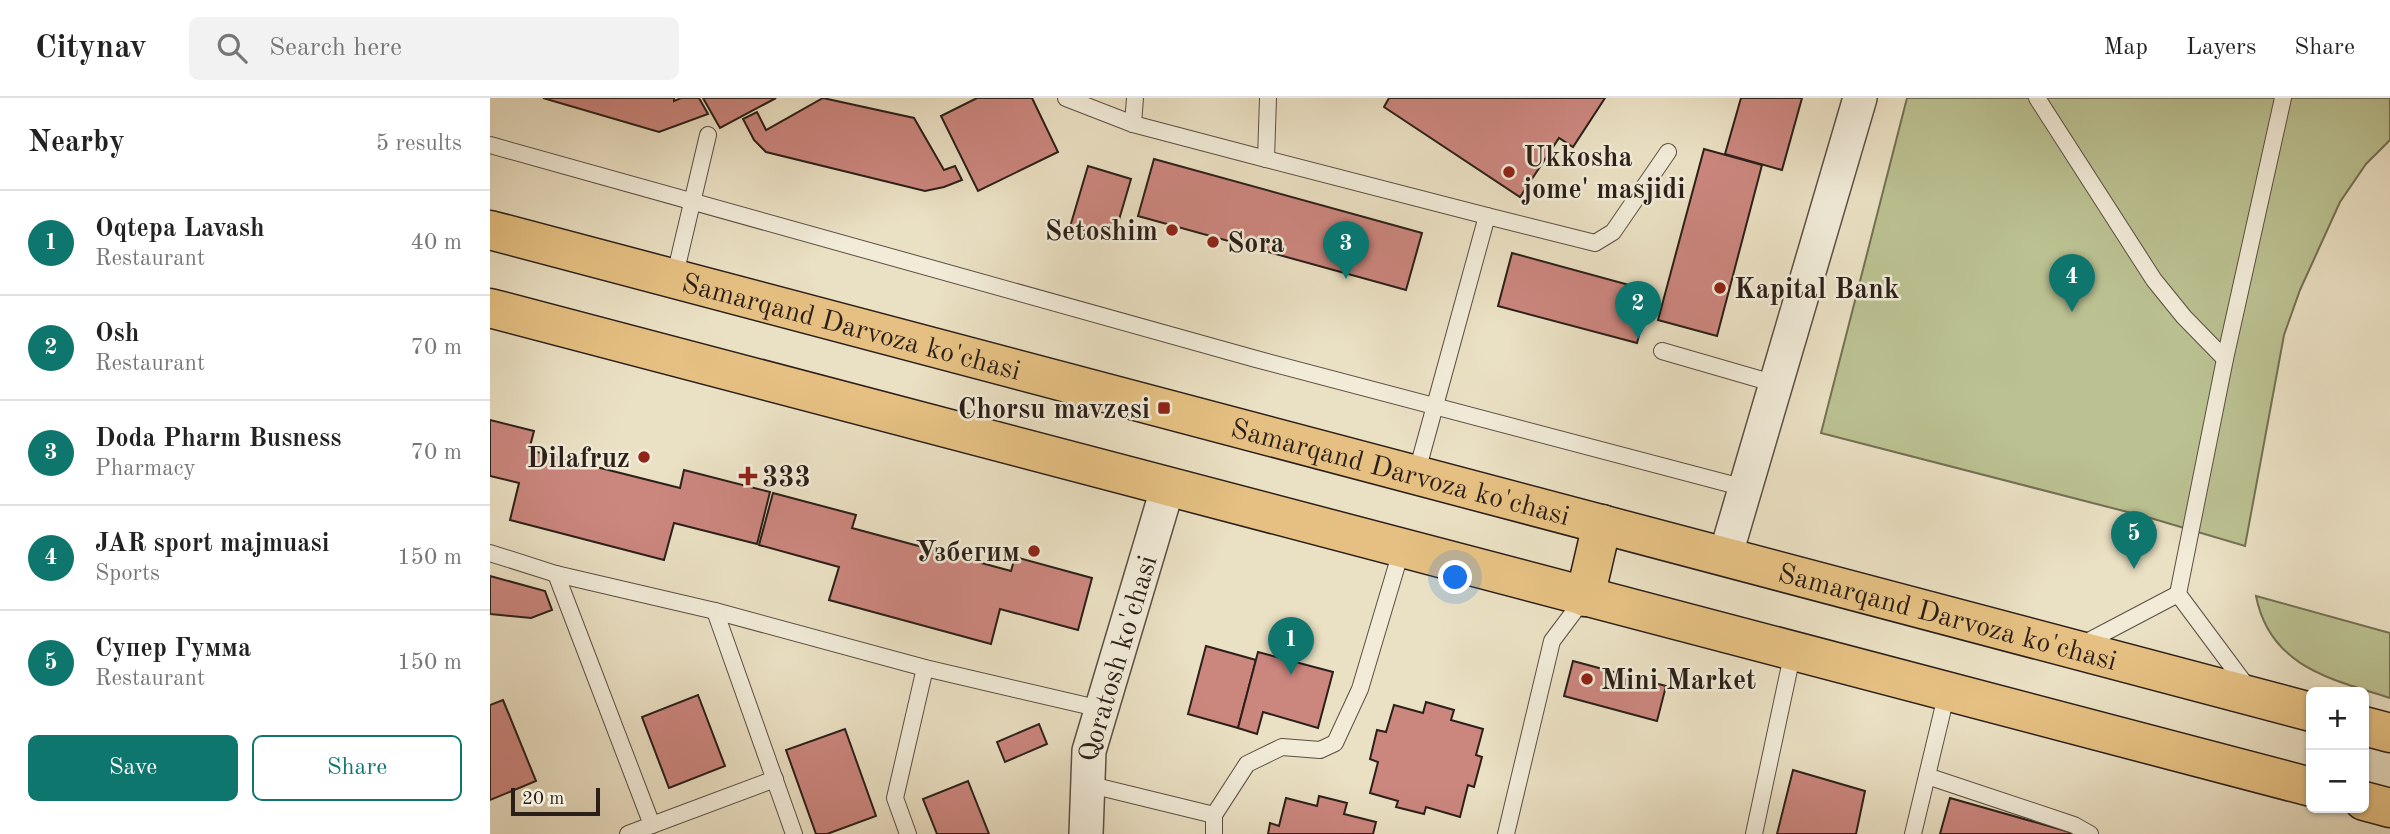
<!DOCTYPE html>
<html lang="en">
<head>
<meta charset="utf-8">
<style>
	:root { --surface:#fff; --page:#f2f2f2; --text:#222; --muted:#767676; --line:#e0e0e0; --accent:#0f766e }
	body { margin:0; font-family:"Old Standard TT",serif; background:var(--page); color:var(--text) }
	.controls { position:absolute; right:21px; bottom:21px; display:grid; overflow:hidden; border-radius:10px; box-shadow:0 2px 5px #0004 }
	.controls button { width:63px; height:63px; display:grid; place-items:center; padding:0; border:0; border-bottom:2px solid var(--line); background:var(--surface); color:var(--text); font:35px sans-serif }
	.scale { position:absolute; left:21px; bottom:18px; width:89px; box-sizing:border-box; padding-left:7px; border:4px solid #2b1f19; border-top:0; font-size:19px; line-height:24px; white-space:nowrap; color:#2b1f19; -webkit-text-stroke:5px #f1ebd8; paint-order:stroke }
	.you { position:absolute; left:966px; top:480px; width:24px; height:24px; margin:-18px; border:5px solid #fff; border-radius:50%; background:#1a73e8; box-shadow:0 0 0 10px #1a73e833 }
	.badge { display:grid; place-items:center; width:46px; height:46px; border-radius:50%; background:var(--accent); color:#fff; font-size:23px; font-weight:700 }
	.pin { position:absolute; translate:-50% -58px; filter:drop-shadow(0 2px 4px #0008) }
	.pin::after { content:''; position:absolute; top:37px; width:24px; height:21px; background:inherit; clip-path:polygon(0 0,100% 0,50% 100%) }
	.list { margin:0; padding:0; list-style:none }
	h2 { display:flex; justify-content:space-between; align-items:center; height:91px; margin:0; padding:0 28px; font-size:30px }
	h2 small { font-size:23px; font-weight:400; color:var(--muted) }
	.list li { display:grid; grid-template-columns:46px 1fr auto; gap:21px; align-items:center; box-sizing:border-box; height:105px; padding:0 28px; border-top:2px solid var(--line) }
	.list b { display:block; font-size:26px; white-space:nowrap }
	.list p { margin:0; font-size:23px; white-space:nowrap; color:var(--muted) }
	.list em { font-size:23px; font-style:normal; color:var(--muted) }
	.actions { display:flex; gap:14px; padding:21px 28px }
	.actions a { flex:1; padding:16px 0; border:2px solid var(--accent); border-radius:10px; text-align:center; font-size:24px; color:var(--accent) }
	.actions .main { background:var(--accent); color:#fff }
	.icon { flex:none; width:38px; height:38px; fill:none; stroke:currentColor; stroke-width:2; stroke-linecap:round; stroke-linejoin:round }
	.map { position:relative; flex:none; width:1900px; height:736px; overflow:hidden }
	header { display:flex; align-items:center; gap:42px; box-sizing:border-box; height:98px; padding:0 35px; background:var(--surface); border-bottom:2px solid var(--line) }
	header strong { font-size:33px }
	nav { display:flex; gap:38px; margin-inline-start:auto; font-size:24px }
	.search { width:490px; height:63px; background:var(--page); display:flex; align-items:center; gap:18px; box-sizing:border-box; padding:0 24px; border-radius:10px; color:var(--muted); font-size:26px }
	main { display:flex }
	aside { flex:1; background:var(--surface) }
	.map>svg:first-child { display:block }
	.green { fill:#bbc191; stroke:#737055; stroke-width:2 }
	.building { fill:#cb867e; stroke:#2b1f19; stroke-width:2 }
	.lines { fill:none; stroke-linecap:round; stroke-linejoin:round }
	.lane-casing { stroke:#5b4f44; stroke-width:18 }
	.street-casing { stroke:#5b4f44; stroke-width:36 }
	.primary-casing { stroke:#2b1f19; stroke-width:41 }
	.lane { stroke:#f1ebd8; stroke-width:16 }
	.street { stroke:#f1ebd8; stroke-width:33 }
	.primary { stroke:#e5c082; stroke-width:38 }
	.poi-dot { fill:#8f2418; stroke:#f1ebd8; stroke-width:2.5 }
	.labels { text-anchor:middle; stroke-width:5; stroke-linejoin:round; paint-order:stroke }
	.poi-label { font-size:28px; font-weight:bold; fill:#2b1f19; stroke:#f1ebd8; text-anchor:start }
	.street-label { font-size:28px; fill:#2b1f19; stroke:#f1ebd8 }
</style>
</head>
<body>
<header>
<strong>Citynav</strong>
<div class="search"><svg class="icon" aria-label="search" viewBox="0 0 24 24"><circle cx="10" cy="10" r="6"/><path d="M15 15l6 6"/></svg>Search here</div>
<nav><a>Map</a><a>Layers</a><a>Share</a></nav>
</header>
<main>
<aside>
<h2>Nearby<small>5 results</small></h2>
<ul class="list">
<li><span class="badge">1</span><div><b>Oqtepa Lavash</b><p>Restaurant</p></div><em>40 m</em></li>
<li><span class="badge">2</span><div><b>Osh</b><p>Restaurant</p></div><em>70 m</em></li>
<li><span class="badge">3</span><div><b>Doda Pharm Busness</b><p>Pharmacy</p></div><em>70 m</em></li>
<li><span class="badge">4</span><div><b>JAR sport majmuasi</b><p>Sports</p></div><em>150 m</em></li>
<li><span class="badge">5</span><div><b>Супер Гумма</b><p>Restaurant</p></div><em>150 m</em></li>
</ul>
<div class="actions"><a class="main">Save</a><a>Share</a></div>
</aside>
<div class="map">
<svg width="1900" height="736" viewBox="0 0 1900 736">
	<rect width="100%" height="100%" fill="#eae0c3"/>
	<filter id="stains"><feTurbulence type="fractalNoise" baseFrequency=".00286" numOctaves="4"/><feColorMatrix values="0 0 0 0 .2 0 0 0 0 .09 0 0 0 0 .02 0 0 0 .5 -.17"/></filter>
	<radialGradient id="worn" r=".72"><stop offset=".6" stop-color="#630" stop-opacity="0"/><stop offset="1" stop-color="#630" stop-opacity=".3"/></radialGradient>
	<!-- green -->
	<g class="green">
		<polygon points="1417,0 1900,0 1900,42 1876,66 1850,104 1810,192 1794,237 1755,448 1657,419 1331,335"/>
		<path d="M1766,498L1900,535V600C1841,581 1780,569 1766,498Z"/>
	</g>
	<!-- building -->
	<g class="building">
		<polygon points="53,0 184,0 184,3 191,0 209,0 218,16 169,34"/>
		<polygon points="213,0 286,0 230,30"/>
		<polygon points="333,0 424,20 454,72 465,68 472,82 454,89 435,93 276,54 264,42 253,21 267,14 276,32"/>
		<polygon points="487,0 542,0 568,54 488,93 451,18"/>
		<polygon points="899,0 1115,0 1083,49 1069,40 1030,99 894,9"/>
		<polygon points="1251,0 1312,0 1292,72 1235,56"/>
		<polygon points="1214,51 1272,67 1227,238 1168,222"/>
		<polygon points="664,61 932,135 916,192 648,118"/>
		<polygon points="598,68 641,81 623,142 580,129"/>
		<polygon points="1022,155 1161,193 1147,245 1008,208"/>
		<polygon points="0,322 44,333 39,352 190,390 194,372 280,394 267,446 184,425 174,462 20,422 29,385 0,378"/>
		<polygon points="283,395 366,417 362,430 521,473 525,459 602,480 588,532 510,511 501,546 339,502 349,469 269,447"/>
		<polygon points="0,478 55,493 62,512 41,520 0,516"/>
		<polygon points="716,548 766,562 748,630 698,616"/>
		<polygon points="768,554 843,574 828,630 773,614 767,636 748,630"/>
		<polygon points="1083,563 1176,588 1167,623 1074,598"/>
		<polygon points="208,597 235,668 179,690 152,619"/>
		<polygon points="13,602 46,683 0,702 0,607"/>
		<polygon points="936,604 964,612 961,622 993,631 986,657 992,659 984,689 978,687 970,719 936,709 934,716 906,709 908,703 880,695 888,664 880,661 887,632 896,634 904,607 933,615"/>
		<polygon points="549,626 557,646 515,664 507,644"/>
		<polygon points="355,631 386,718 337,736 326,736 296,652"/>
		<polygon points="1303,672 1375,693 1366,736 1287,736"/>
		<polygon points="478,683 499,736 447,736 433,701"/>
		<polygon points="829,698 857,705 854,716 886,724 883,736 778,736 780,725 789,728 796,700 827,708"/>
		<polygon points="1460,700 1583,735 1583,736 1450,736"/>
	</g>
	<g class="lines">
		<defs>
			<g id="lane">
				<polyline points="576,0 643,26 776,61 778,0"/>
				<polyline points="1547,0 1664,182 1694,219 1735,261"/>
				<polyline points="643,26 645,0"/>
				<polyline points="0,47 766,261 1255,390"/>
				<polyline points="776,61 997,118"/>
				<polyline points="184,181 218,37"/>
				<polyline points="1172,253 1286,286"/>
				<polyline points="926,377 997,118 1105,145 1123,134 1178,54"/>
				<polyline points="0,455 66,476 225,513 435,570 611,611"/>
				<polyline points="66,476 162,727"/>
				<polyline points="225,513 304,736"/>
				<polyline points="1591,547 1688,496"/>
				<polyline points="1758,590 1688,496 1735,261 1793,0"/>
				<polyline points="1437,678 1584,727 1600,736"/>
				<polyline points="597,686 724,717"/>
				<polyline points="138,736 285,681"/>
				<polyline points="418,736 405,700 435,570"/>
				<polyline points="724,736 724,717 757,666 792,649 830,652 845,645 870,591 912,450"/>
				<polyline points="1016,736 1062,543 1095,499"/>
				<polyline points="1264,736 1303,553"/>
				<polyline points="1423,736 1457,594"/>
			</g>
			<g id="street">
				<polyline points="1235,459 1370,0"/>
				<path id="s1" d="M596,736L599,653L678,388"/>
			</g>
			<g id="primary">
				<path id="s2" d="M0,132L1821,614"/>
				<polyline points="0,210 1821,689"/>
				<polyline points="1095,499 1112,426"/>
				<polyline points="1874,628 1900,635"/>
				<polyline points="1874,703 1900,710"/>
			</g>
		</defs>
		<!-- lane casing -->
		<use href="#lane" class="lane-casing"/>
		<!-- street casing -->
		<use href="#street" class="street-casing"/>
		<!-- primary casing -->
		<use href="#primary" class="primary-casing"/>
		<!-- lane -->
		<use href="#lane" class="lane"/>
		<!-- street -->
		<use href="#street" class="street"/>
		<!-- primary -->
		<use href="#primary" class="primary"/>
	</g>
	<!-- markers -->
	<g class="poi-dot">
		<circle cx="1019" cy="74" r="7"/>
		<circle cx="682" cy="132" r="7"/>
		<circle cx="723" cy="144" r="7"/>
		<circle cx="1230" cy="190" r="7"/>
		<rect x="667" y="303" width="14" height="14" rx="3.5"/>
		<circle cx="154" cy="359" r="7"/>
		<path d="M254.5 367.5h7v7h7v7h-7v7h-7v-7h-7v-7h7z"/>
		<circle cx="544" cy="453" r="7"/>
		<circle cx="1097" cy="581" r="7"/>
	</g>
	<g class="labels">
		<!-- poi labels -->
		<g class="poi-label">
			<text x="1033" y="68">Ukkosha<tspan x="1033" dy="32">jome' masjidi</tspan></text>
			<text x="668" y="142" text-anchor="end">Setoshim</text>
			<text x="737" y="154">Sora</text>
			<text x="1244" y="200">Kapital Bank</text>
			<text x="660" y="320" text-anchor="end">Chorsu mavzesi</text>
			<text x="140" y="369" text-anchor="end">Dilafruz</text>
			<text x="272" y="388">333</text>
			<text x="530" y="463" text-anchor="end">Узбегим</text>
			<text x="1111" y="591">Mini Market</text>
		</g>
		<!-- street labels -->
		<g class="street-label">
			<text dy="10" stroke="none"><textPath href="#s2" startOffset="374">Samarqand Darvoza ko'chasi</textPath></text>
			<text dy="10" stroke="none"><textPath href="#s2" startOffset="942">Samarqand Darvoza ko'chasi</textPath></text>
			<text dy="10" stroke="none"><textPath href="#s2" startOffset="1508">Samarqand Darvoza ko'chasi</textPath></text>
			<text dy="10" stroke="none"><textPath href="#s1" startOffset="180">Qoratosh ko'chasi</textPath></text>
		</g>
	</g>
	<rect width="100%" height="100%" filter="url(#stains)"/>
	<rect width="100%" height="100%" fill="url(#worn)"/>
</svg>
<div class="controls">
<button>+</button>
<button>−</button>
</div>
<div class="scale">20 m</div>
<div class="you"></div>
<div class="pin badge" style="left:801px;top:577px">1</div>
<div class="pin badge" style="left:1148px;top:241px">2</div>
<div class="pin badge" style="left:856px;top:181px">3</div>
<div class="pin badge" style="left:1582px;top:214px">4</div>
<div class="pin badge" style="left:1644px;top:471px">5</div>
</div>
</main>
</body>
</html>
